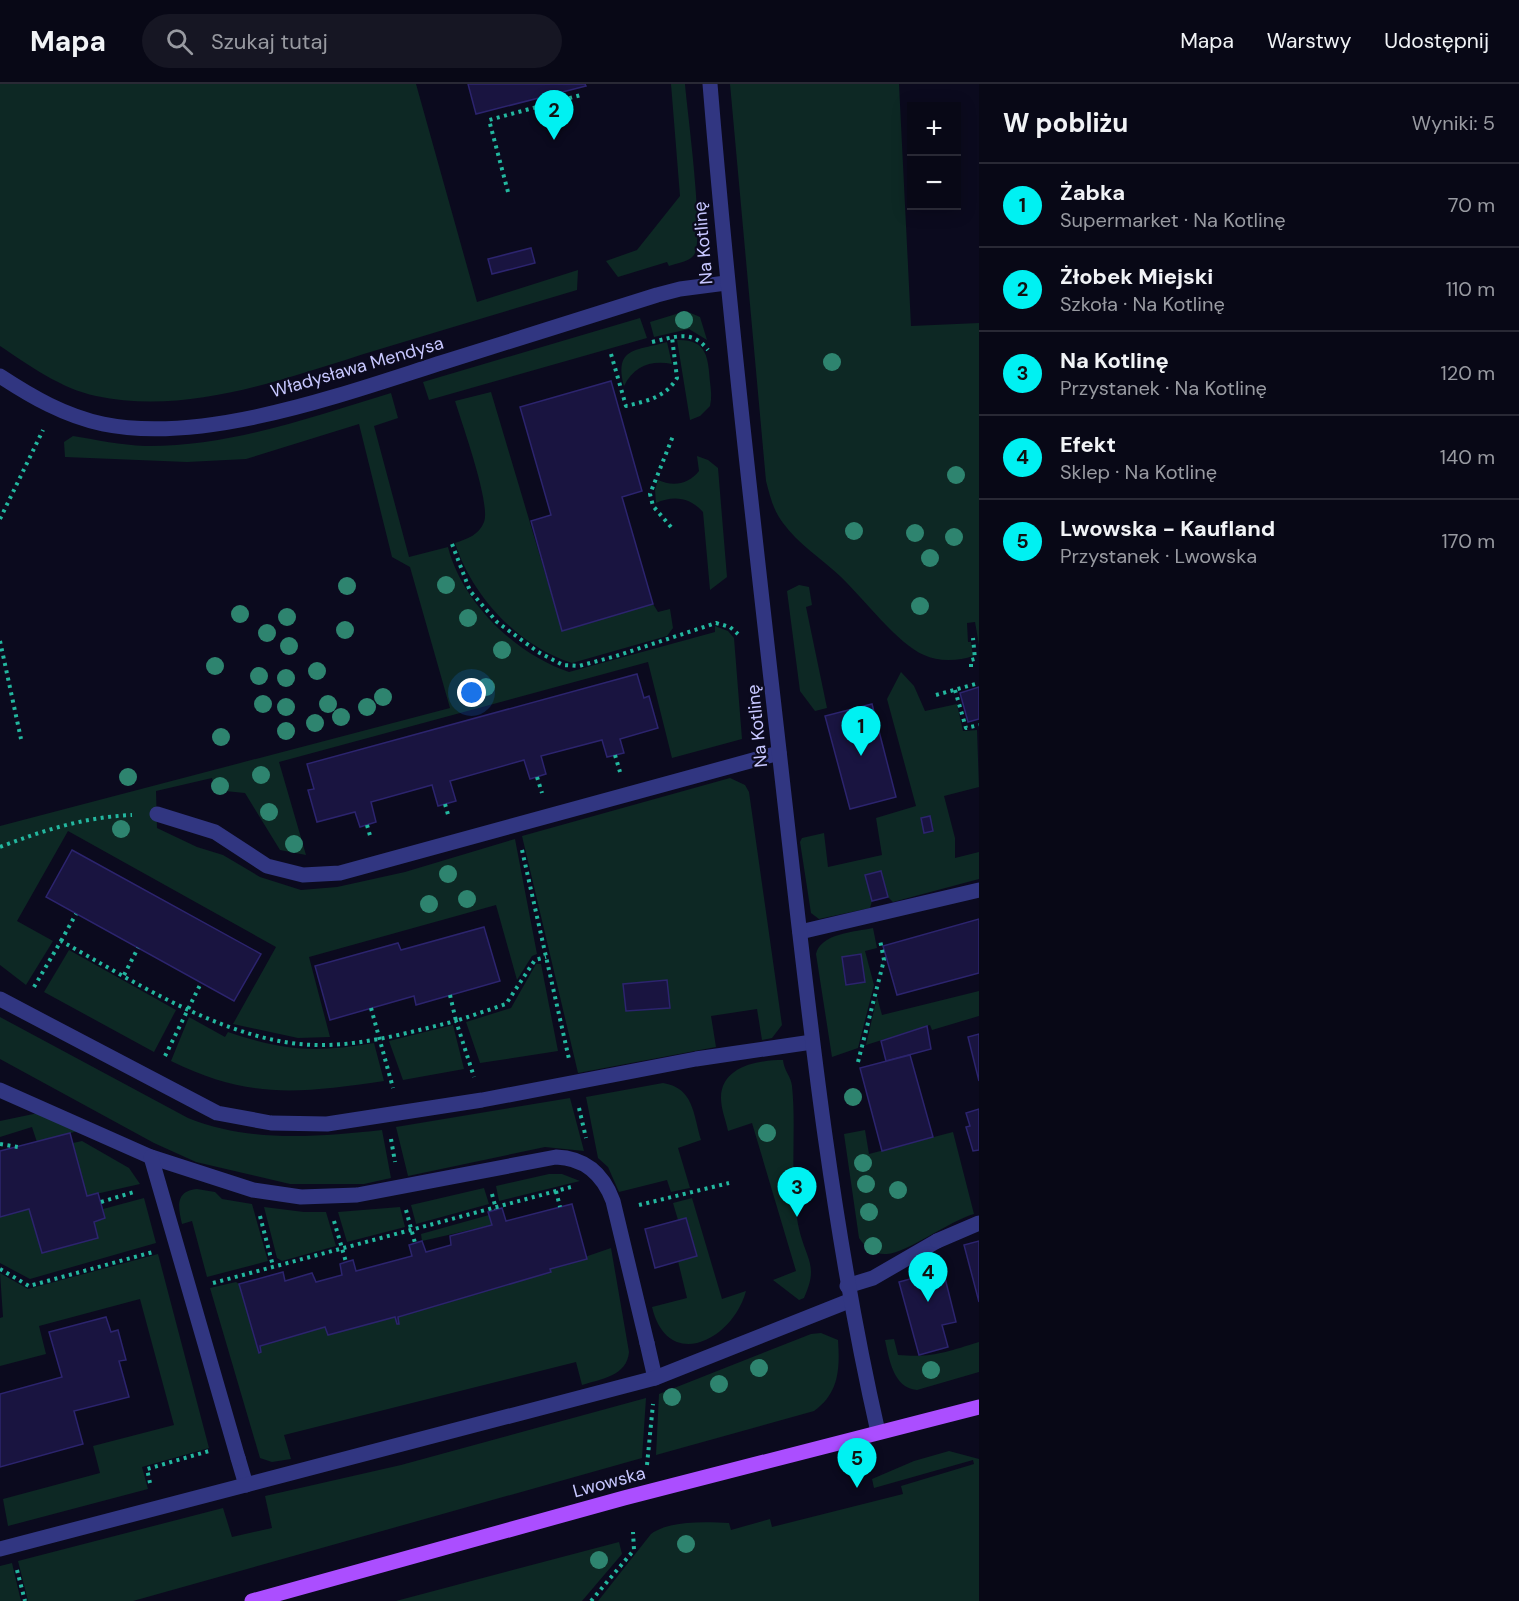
<!DOCTYPE html>
<html lang="pl">
<head>
<meta charset="utf-8">
<style>
	:root { --surface:#080816; --page:#161623; --text:#f1f3f6; --muted:#989aa1; --line:#292935; --accent:#00f1f2 }
	body { margin:0; font-family:"DM Sans",sans-serif; background:var(--page); color:var(--text) }
	.controls { position:absolute; right:18px; top:18px; display:grid; overflow:hidden; border-radius:0px; box-shadow:0 3px 15px #0003 }
	.controls button { width:54px; height:54px; display:grid; place-items:center; padding:0; border:0; border-bottom:2px solid var(--line); background:var(--surface); color:var(--text); font:30px sans-serif }
	.you { position:absolute; left:472px; top:609px; width:21px; height:21px; margin:-15px; border:4px solid #fff; border-radius:50%; background:#1a73e8; box-shadow:0 0 0 9px #1a73e833 }
	.badge { display:grid; place-items:center; width:39px; height:39px; border-radius:50%; background:var(--accent); color:#111; font-size:20px; font-weight:700 }
	.pin { position:absolute; translate:-50% -50px; filter:drop-shadow(0 2px 3px #0008) }
	.pin::after { content:''; position:absolute; top:32px; width:21px; height:18px; background:inherit; clip-path:polygon(0 0,100% 0,50% 100%) }
	.list { margin:0; padding:0; list-style:none }
	h2 { display:flex; justify-content:space-between; align-items:center; height:78px; margin:0; padding:0 24px; font-size:26px }
	h2 small { font-size:20px; font-weight:400; color:var(--muted) }
	.list li { display:grid; grid-template-columns:39px 1fr auto; gap:18px; align-items:center; box-sizing:border-box; height:84px; padding:0 24px; border-top:2px solid var(--line) }
	.list b { display:block; font-size:22px; white-space:nowrap }
	.list p { margin:0; font-size:20px; white-space:nowrap; color:var(--muted) }
	.list em { font-size:20px; font-style:normal; color:var(--muted) }
	.icon { flex:none; width:33px; height:33px; fill:none; stroke:currentColor; stroke-width:2; stroke-linecap:round; stroke-linejoin:round }
	.map { position:relative; flex:none; width:979px; height:1517px; overflow:hidden }
	header { display:flex; align-items:center; gap:36px; box-sizing:border-box; height:84px; padding:0 30px; background:var(--surface); border-bottom:2px solid var(--line) }
	header strong { font-size:28px }
	nav { display:flex; gap:33px; margin-inline-start:auto; font-size:21px }
	.search { width:420px; height:54px; background:var(--page); display:flex; align-items:center; gap:15px; box-sizing:border-box; padding:0 21px; border-radius:33px; color:var(--muted); font-size:22px }
	main { display:flex }
	aside { flex:1; background:var(--surface) }
	.map>svg:first-child { display:block }
	.green { fill:#0d2824 }
	.building { fill:#191440; stroke:#2c246e; stroke-width:1.5 }
	.lines { fill:none; stroke-linecap:round; stroke-linejoin:round }
	.path { stroke:#23b79f; stroke-width:4; stroke-dasharray:3 4.5; stroke-linecap:butt }
	.service { stroke:#313681; stroke-width:15 }
	.minor { stroke:#313681; stroke-width:15 }
	.tertiary { stroke:#313681; stroke-width:15 }
	.primary { stroke:#ab4eff; stroke-width:15 }
	.tree { fill:#2e846f }
	.labels { text-anchor:middle; stroke-width:4.5; stroke-linejoin:round; paint-order:stroke }
	.street-label { font-size:18px; fill:#c7c7ff; stroke:#0b0a1e }
</style>
</head>
<body>
<header>
<strong>Mapa</strong>
<div class="search"><svg class="icon" aria-label="search" viewBox="0 0 24 24"><circle cx="10" cy="10" r="6"/><path d="M15 15l6 6"/></svg>Szukaj tutaj</div>
<nav><a>Mapa</a><a>Warstwy</a><a>Udostępnij</a></nav>
</header>
<main>
<div class="map">
<svg width="979" height="1517" viewBox="0 0 979 1517">
	<rect width="100%" height="100%" fill="#0b0a1e"/>
	<!-- green -->
	<g class="green">
		<path d="M0,0H416L477,218L578,186L577,206C510,226 443,246 377,266C288,293 191,332 96,312C62,305 28,281 0,262Z"/>
		<path d="M671,0H685C687,26 705,155 694,171C689,178 677,179 669,182L667,178L618,193L606,177L637,166L680,112Z"/>
		<path d="M730,0H899L911,242L979,239V561L975,538L967,539L968,558H971L973,572C959,577 938,578 924,571C899,561 862,513 840,492C822,475 798,460 783,439C773,426 770,412 766,397Z"/>
		<polygon points="686,227 700,233 707,256 689,245 654,253 650,238"/>
		<polygon points="640,234 647,254 429,316 423,298"/>
		<path d="M677,256C707,255 708,273 710,298C711,306 712,314 710,322L700,332L690,336Z"/>
		<path d="M667,258L672,280C651,276 634,282 624,302C614,263 636,267 667,258Z"/>
		<path d="M491,308L562,546L653,520L658,528L670,525L673,544L667,552L572,579C518,562 472,512 455,459C467,455 479,451 484,438C491,420 462,340 455,317Z"/>
		<path d="M391,309L398,334L374,342L409,473L448,463C462,518 515,570 569,588L715,548V542L728,547L734,554L742,655L672,674L648,578L279,678L306,771L280,766L245,709L215,706L212,694L156,707L157,744L197,763L223,771L260,793L301,806L337,803L405,788L515,755L537,870L532,872L517,896L496,821L309,873L330,953L298,954L233,940L276,863L68,747L17,837L53,857L26,901L0,881V742L450,624L410,483L392,473L359,340L246,375L187,378L65,373L64,358L73,352C97,356 121,361 145,362C230,363 311,333 391,309Z"/>
		<path d="M697,372L708,376L718,384L727,493L710,506L703,428C690,413 673,411 656,419L655,406L658,396C673,403 689,400 699,387Z"/>
		<polygon points="799,501 809,503 812,521 806,523 827,624 815,627 800,607 787,507"/>
		<polygon points="901,588 914,602 925,627 957,620 963,647 977,646 979,703 944,712 955,754 955,774 979,768 979,795 893,818 888,813 881,787 866,791 872,817 870,824 819,835 811,829 800,758 802,754 824,749 828,783 882,771 876,734 916,722 887,615"/>
		<polygon points="730,694 745,701 749,708 782,941 772,954 762,956 757,925 711,932 716,963 578,989 522,752"/>
		<path d="M873,844L877,864L865,867L874,901L858,964L832,973L816,870C821,849 855,848 873,844Z"/>
		<polygon points="69,866 176,926 154,968 44,908"/>
		<polygon points="536,880 541,880 558,967 480,979 466,938 511,924"/>
		<polygon points="979,907 979,932 932,946 930,941 866,961 877,913 882,931"/>
		<path d="M0,933L188,1034C250,1059 317,1053 382,1046L391,1094L364,1100H290L196,1078L154,1059L0,975Z"/>
		<path d="M189,933L225,953L228,948C285,967 315,969 374,959L384,997C300,1009 250,1016 171,977Z"/>
		<polygon points="453,941 464,985 403,996 389,957"/>
		<path d="M783,976C784,987 791,992 792,1002C797,1050 788,1101 800,1149C808,1178 818,1183 804,1214L799,1216L773,1196L796,1187L752,1039L728,1047C726,1037 721,1025 721,1014C721,982 759,976 783,976Z"/>
		<path d="M663,999C694,1004 693,1030 701,1056L678,1064L690,1104L671,1108L667,1096L619,1108L608,1083L598,1074L586,1013Z"/>
		<polygon points="570,1014 584,1067 545,1063 408,1092 396,1043"/>
		<polygon points="43,1028 78,1047 37,1058 32,1043 0,1053 0,1037"/>
		<path d="M865,1046L869,1070L953,1048L974,1130C949,1137 907,1169 887,1170C875,1171 866,1164 859,1154L844,1050Z"/>
		<polygon points="82,1057 129,1084 140,1100 87,1112 73,1059"/>
		<polygon points="549,1090 562,1090 580,1097 499,1117 496,1102"/>
		<polygon points="484,1104 489,1120 416,1140 411,1121"/>
		<path d="M197,1105L215,1108L222,1115L252,1120L268,1177L207,1193L192,1137L182,1140C178,1123 175,1107 197,1105Z"/>
		<polygon points="144,1114 156,1159 30,1195 0,1179 0,1133 29,1125 42,1169 98,1154 94,1138 105,1134 103,1125"/>
		<path d="M692,1114L722,1215L746,1207C733,1256 668,1289 652,1223L687,1214L678,1177L697,1171L686,1134L678,1136L673,1119Z"/>
		<polygon points="264,1123 304,1128 326,1128 336,1162 282,1177 277,1174"/>
		<polygon points="400,1123 405,1143 347,1158 338,1128"/>
		<polygon points="489,1131 492,1141 422,1157 421,1150"/>
		<path d="M611,1164L629,1268C627,1292 601,1295 582,1301L576,1278L284,1351L291,1375L272,1378L260,1374L210,1204L236,1198L239,1200L259,1269L261,1268L260,1262L325,1243L328,1251L395,1233L399,1240L398,1233L550,1188V1185Z"/>
		<polygon points="158,1170 209,1364 142,1383 148,1405 8,1442 3,1415 100,1389 93,1362 174,1341 140,1215 39,1242 46,1270 0,1282 0,1234 3,1233 0,1189 28,1205"/>
		<path d="M821,1249L838,1256C840,1285 839,1309 814,1327L656,1371L659,1310L811,1250Z"/>
		<path d="M894,1255L898,1271C933,1274 946,1268 979,1258V1288L917,1306C893,1304 889,1274 885,1256Z"/>
		<polygon points="646,1314 642,1374 133,1517 28,1517 18,1477 223,1424 232,1453 272,1444 265,1412 401,1381"/>
		<path d="M949,1367L979,1375V1517H598L651,1450C670,1436 706,1438 729,1439L731,1446L770,1435L772,1443L903,1410L901,1402L974,1380L973,1376L874,1404L872,1395L914,1377Z"/>
		<polygon points="619,1458 622,1470 582,1517 396,1517"/>
		<polygon points="12,1479 21,1517 0,1517 0,1482"/>
	</g>
	<!-- building -->
	<g class="building">
		<polygon points="468,0 585,0 586,2 476,30"/>
		<polygon points="531,164 535,179 492,190 488,175"/>
		<polygon points="611,297 642,407 622,413 653,520 562,547 531,437 551,431 520,323"/>
		<polygon points="637,590 644,614 649,612 658,644 620,655 624,669 607,673 602,656 541,672 546,690 530,695 524,676 450,697 456,717 438,722 432,701 371,718 376,738 360,743 355,728 317,738 308,706 314,705 307,680"/>
		<polygon points="979,603 979,635 968,638 960,609"/>
		<polygon points="872,620 896,713 850,725 825,632"/>
		<polygon points="930,732 933,747 924,749 921,734"/>
		<polygon points="72,766 261,870 234,917 46,813"/>
		<polygon points="881,787 888,813 872,817 865,791"/>
		<polygon points="979,835 979,889 897,911 883,862"/>
		<polygon points="484,843 500,897 416,921 414,912 330,936 315,882 398,859 401,866"/>
		<polygon points="861,870 865,898 846,901 842,873"/>
		<polygon points="667,896 670,924 626,927 623,900"/>
		<polygon points="927,942 931,965 886,977 881,957"/>
		<polygon points="979,950 979,997 968,953"/>
		<polygon points="910,971 933,1053 882,1067 860,984"/>
		<polygon points="979,1025 979,1066 973,1067 966,1043 970,1042 966,1029"/>
		<polygon points="70,1049 87,1112 98,1109 105,1134 94,1138 98,1154 42,1169 29,1125 0,1133 0,1067"/>
		<polygon points="572,1120 587,1175 550,1185 551,1188 398,1233 399,1240 397,1240 395,1233 328,1251 325,1243 260,1262 261,1268 259,1269 239,1200 283,1188 285,1197 312,1189 316,1198 342,1191 340,1180 346,1178 353,1176 356,1187 412,1172 409,1161 422,1157 426,1168 451,1161 450,1152 492,1141 488,1128 502,1124 506,1137"/>
		<polygon points="686,1134 697,1172 655,1184 645,1145"/>
		<polygon points="979,1157 979,1218 964,1161"/>
		<polygon points="943,1186 956,1238 942,1241 948,1263 919,1271 899,1198"/>
		<polygon points="106,1233 111,1248 118,1246 126,1276 119,1277 129,1313 74,1327 83,1360 0,1383 0,1310 62,1293 49,1248"/>
	</g>
	<g class="lines">
		<!-- path -->
		<g class="path">
			<polyline points="508,108 489,36 581,11"/>
			<path d="M652,258C675,253 692,245 708,266"/>
			<path d="M611,270L626,322C646,317 665,314 677,294L672,253"/>
			<polyline points="0,435 43,346"/>
			<polyline points="671,443 653,422 650,410 673,352"/>
			<polyline points="452,460 470,507 497,538 538,568 563,581 579,582 616,572 716,539 730,543 738,550"/>
			<polyline points="0,557 21,655"/>
			<polyline points="971,583 971,576 975,575 973,554"/>
			<polyline points="955,606 966,644 979,641"/>
			<polyline points="936,611 979,599"/>
			<polyline points="615,671 620,688"/>
			<polyline points="537,693 542,709"/>
			<polyline points="445,720 449,734"/>
			<polyline points="367,741 371,755"/>
			<path d="M0,763C44,746 85,733 132,731"/>
			<polyline points="522,766 569,975"/>
			<polyline points="61,857 76,830"/>
			<polyline points="124,891 138,864"/>
			<path d="M34,903L61,857C137,899 236,964 326,961C370,960 414,947 456,937L474,993"/>
			<polyline points="450,911 456,937 506,920 535,876 546,873"/>
			<polyline points="371,924 393,1004"/>
			<polyline points="165,972 201,899"/>
			<polyline points="858,978 884,876 880,856"/>
			<polyline points="579,1024 586,1054"/>
			<polyline points="391,1055 395,1078"/>
			<polyline points="0,1060 18,1063"/>
			<polyline points="556,1107 560,1123"/>
			<polyline points="492,1110 496,1125"/>
			<polyline points="101,1118 134,1108"/>
			<polyline points="639,1121 729,1099"/>
			<polyline points="406,1126 415,1159"/>
			<polyline points="260,1132 273,1182"/>
			<polyline points="334,1137 346,1178"/>
			<polyline points="0,1185 29,1202 153,1168"/>
			<polyline points="213,1199 571,1103"/>
			<polyline points="647,1381 653,1320"/>
			<polyline points="150,1399 147,1385 209,1367"/>
			<polyline points="17,1486 25,1517"/>
			<polyline points="591,1517 634,1466 633,1448"/>
		</g>
		<!-- service -->
		<g class="service">
			<polyline points="157,730 215,748 267,782 303,791 340,789 779,669"/>
			<polyline points="800,848 979,806"/>
			<polyline points="0,915 217,1029 271,1039 327,1040 482,1016 696,975 812,958"/>
			<polyline points="847,1202 873,1194 937,1157"/>
			<polyline points="647,1259 655,1294"/>
			<polyline points="238,1374 246,1401"/>
			<polyline points="0,1465 655,1294 849,1217"/>
		</g>
		<!-- minor -->
		<g class="minor">
			<path d="M0,292C32,313 65,332 103,340C205,361 346,309 444,278C515,256 586,233 657,211L680,205L726,199"/>
			<path d="M0,1006L151,1073L253,1106L301,1113L357,1111L556,1073C585,1074 603,1090 613,1117L647,1259"/>
			<polyline points="151,1073 238,1374"/>
			<polyline points="937,1157 979,1139"/>
		</g>
		<!-- tertiary -->
		<path class="tertiary" d="M710,0C729,232 756,462 782,693C807,913 829,1133 878,1348"/>
		<!-- primary -->
		<polyline class="primary" points="252,1517 624,1414 979,1323"/>
	</g>
	<!-- trees -->
	<g class="tree">
		<circle cx="684" cy="236" r="9"/>
		<circle cx="832" cy="278" r="9"/>
		<circle cx="956" cy="391" r="9"/>
		<circle cx="854" cy="447" r="9"/>
		<circle cx="915" cy="449" r="9"/>
		<circle cx="954" cy="453" r="9"/>
		<circle cx="930" cy="474" r="9"/>
		<circle cx="446" cy="501" r="9"/>
		<circle cx="347" cy="502" r="9"/>
		<circle cx="920" cy="522" r="9"/>
		<circle cx="240" cy="530" r="9"/>
		<circle cx="287" cy="533" r="9"/>
		<circle cx="468" cy="534" r="9"/>
		<circle cx="345" cy="546" r="9"/>
		<circle cx="267" cy="549" r="9"/>
		<circle cx="289" cy="562" r="9"/>
		<circle cx="502" cy="566" r="9"/>
		<circle cx="215" cy="582" r="9"/>
		<circle cx="317" cy="587" r="9"/>
		<circle cx="259" cy="592" r="9"/>
		<circle cx="286" cy="594" r="9"/>
		<circle cx="486" cy="603" r="9"/>
		<circle cx="383" cy="613" r="9"/>
		<circle cx="263" cy="620" r="9"/>
		<circle cx="328" cy="620" r="9"/>
		<circle cx="286" cy="623" r="9"/>
		<circle cx="367" cy="623" r="9"/>
		<circle cx="341" cy="633" r="9"/>
		<circle cx="315" cy="639" r="9"/>
		<circle cx="286" cy="647" r="9"/>
		<circle cx="221" cy="653" r="9"/>
		<circle cx="261" cy="691" r="9"/>
		<circle cx="128" cy="693" r="9"/>
		<circle cx="220" cy="702" r="9"/>
		<circle cx="269" cy="728" r="9"/>
		<circle cx="121" cy="745" r="9"/>
		<circle cx="294" cy="760" r="9"/>
		<circle cx="448" cy="790" r="9"/>
		<circle cx="467" cy="815" r="9"/>
		<circle cx="429" cy="820" r="9"/>
		<circle cx="853" cy="1013" r="9"/>
		<circle cx="767" cy="1049" r="9"/>
		<circle cx="863" cy="1079" r="9"/>
		<circle cx="866" cy="1100" r="9"/>
		<circle cx="898" cy="1106" r="9"/>
		<circle cx="869" cy="1128" r="9"/>
		<circle cx="873" cy="1162" r="9"/>
		<circle cx="759" cy="1284" r="9"/>
		<circle cx="931" cy="1286" r="9"/>
		<circle cx="719" cy="1300" r="9"/>
		<circle cx="672" cy="1313" r="9"/>
		<circle cx="686" cy="1460" r="9"/>
		<circle cx="599" cy="1476" r="9"/>
	</g>
	<g class="labels">
		<!-- street labels -->
		<g class="street-label">
			<text transform="translate(703 159) rotate(-95)" y="6">Na Kotlinę</text>
			<text transform="translate(357 283) rotate(-16)" y="6">Władysława Mendysa</text>
			<text transform="translate(757 642) rotate(-96)" y="6">Na Kotlinę</text>
			<text transform="translate(609 1398) rotate(-15)" y="6">Lwowska</text>
		</g>
	</g>
</svg>
<div class="controls">
<button>+</button>
<button>−</button>
</div>
<div class="you"></div>
<div class="pin badge" style="left:861px;top:672px">1</div>
<div class="pin badge" style="left:554px;top:56px">2</div>
<div class="pin badge" style="left:797px;top:1133px">3</div>
<div class="pin badge" style="left:928px;top:1218px">4</div>
<div class="pin badge" style="left:857px;top:1404px">5</div>
</div>
<aside>
<h2>W pobliżu<small>Wyniki: 5</small></h2>
<ul class="list">
<li><span class="badge">1</span><div><b>Żabka</b><p>Supermarket · Na Kotlinę</p></div><em>70 m</em></li>
<li><span class="badge">2</span><div><b>Żłobek Miejski</b><p>Szkoła · Na Kotlinę</p></div><em>110 m</em></li>
<li><span class="badge">3</span><div><b>Na Kotlinę</b><p>Przystanek · Na Kotlinę</p></div><em>120 m</em></li>
<li><span class="badge">4</span><div><b>Efekt</b><p>Sklep · Na Kotlinę</p></div><em>140 m</em></li>
<li><span class="badge">5</span><div><b>Lwowska - Kaufland</b><p>Przystanek · Lwowska</p></div><em>170 m</em></li>
</ul>
</aside>
</main>
</body>
</html>
